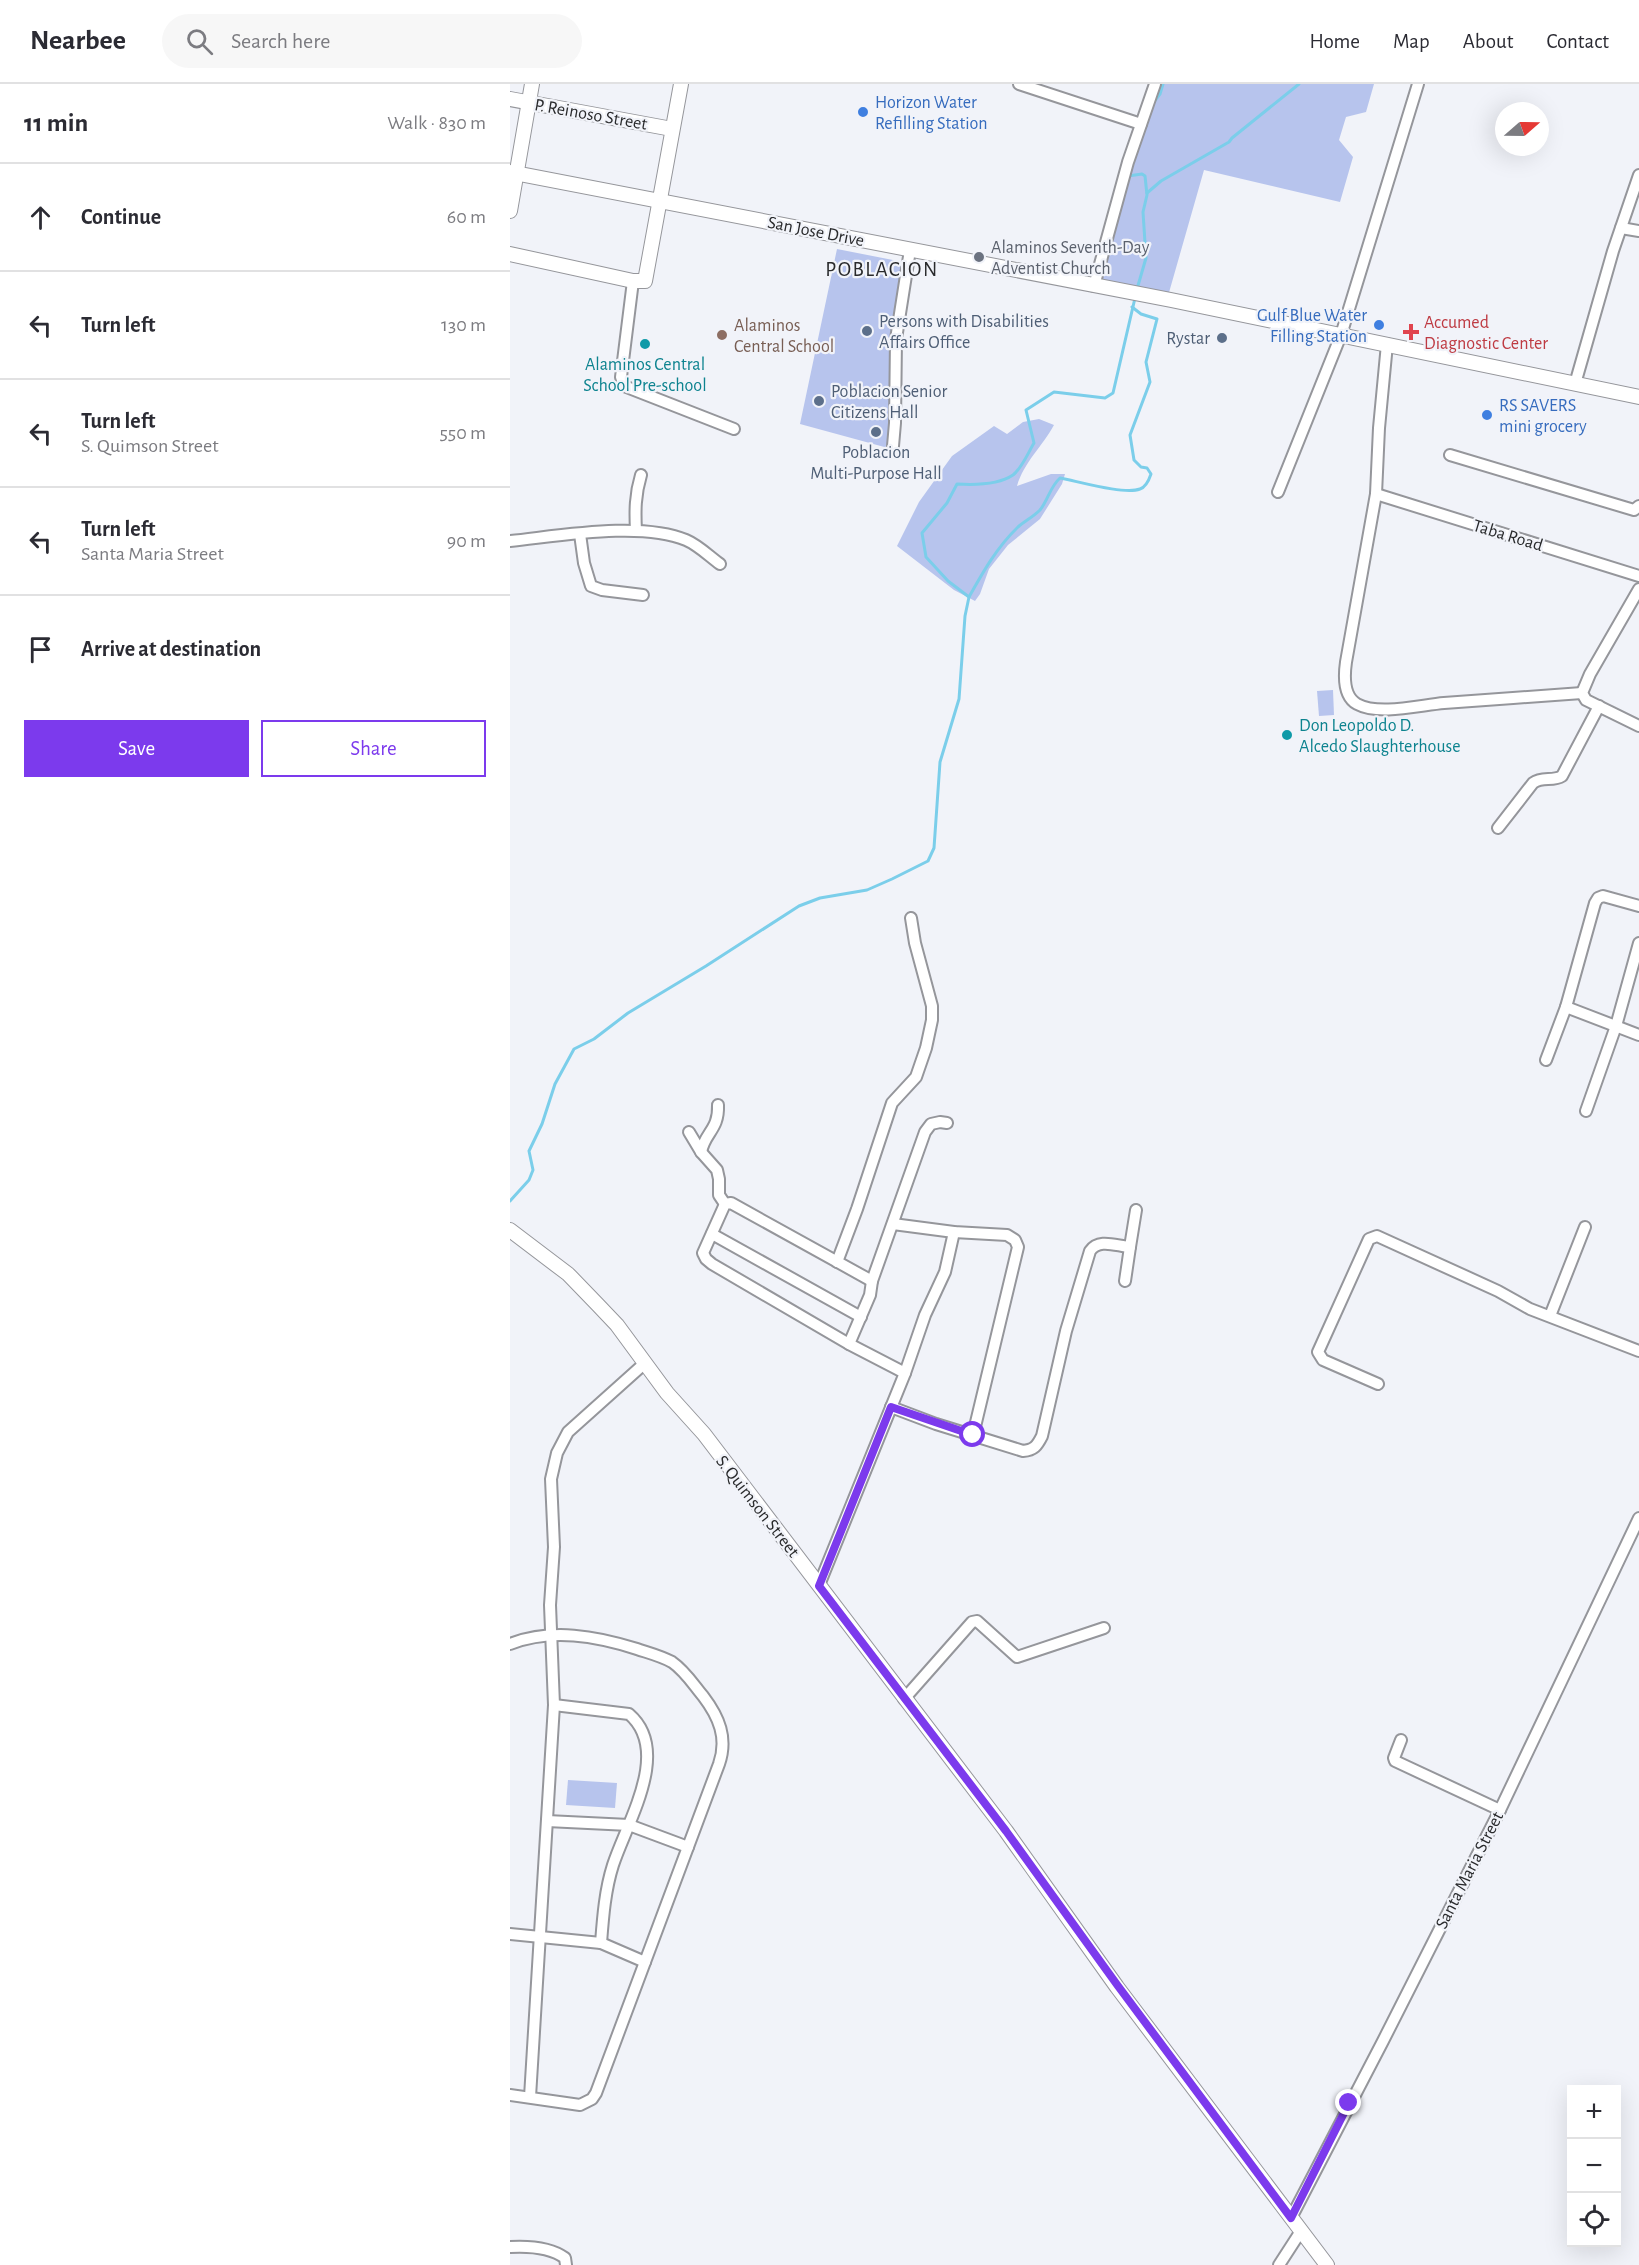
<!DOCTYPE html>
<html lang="en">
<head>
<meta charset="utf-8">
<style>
	:root { --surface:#fff; --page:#f7f7f7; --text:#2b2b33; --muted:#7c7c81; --line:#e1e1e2; --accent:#7c3aed }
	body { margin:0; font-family:"Alegreya Sans",sans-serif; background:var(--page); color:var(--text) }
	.controls { position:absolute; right:18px; bottom:18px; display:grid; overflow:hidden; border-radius:0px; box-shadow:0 6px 24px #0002 }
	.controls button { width:54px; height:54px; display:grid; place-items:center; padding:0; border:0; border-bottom:2px solid var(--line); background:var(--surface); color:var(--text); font:30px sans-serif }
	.compass { position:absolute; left:985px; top:18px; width:54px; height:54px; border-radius:50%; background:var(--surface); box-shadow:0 6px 24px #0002; rotate:70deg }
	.stop { position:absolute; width:18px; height:18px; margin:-14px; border:4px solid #7c3aed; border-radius:50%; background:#fff }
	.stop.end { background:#7c3aed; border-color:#fff; box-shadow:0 2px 6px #0008 }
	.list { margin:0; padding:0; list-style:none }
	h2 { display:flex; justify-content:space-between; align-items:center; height:78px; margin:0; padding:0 24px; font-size:26px }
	h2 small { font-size:20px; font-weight:400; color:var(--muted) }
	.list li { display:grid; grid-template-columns:39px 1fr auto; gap:18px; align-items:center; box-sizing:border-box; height:108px; padding:0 24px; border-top:2px solid var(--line) }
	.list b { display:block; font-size:22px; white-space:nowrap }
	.list p { margin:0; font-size:20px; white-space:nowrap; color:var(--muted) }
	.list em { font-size:20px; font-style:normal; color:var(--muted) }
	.actions { display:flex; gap:12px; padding:18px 24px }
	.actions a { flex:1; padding:14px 0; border:2px solid var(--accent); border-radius:0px; text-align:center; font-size:21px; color:var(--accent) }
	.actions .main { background:var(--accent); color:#fff }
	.icon { flex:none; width:33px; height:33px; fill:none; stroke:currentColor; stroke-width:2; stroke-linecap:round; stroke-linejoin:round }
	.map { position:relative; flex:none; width:1129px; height:2181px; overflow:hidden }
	header { display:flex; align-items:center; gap:36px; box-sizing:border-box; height:84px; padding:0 30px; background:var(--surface); border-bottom:2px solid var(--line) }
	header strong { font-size:28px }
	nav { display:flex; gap:33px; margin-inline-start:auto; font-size:21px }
	.search { width:420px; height:54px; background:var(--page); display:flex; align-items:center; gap:15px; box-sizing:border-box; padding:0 21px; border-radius:33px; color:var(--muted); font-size:22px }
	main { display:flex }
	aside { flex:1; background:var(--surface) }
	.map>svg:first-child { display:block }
	.green { fill:#b7c4ed }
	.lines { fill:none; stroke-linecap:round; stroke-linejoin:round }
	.stream { stroke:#7bceea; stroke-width:3 }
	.street-casing { stroke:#95969b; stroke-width:14 }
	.secondary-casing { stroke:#95969b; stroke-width:16 }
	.street { stroke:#fff; stroke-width:10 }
	.secondary { stroke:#fff; stroke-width:14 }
	.route { stroke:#7c3aed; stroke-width:8 }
	.shop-dot { fill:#3f7fe0; stroke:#f1f3f9; stroke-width:2 }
	.worship-dot { fill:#6b7280; stroke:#f1f3f9; stroke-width:2 }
	.service-dot { fill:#5c6f8a; stroke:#f1f3f9; stroke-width:2 }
	.health-dot { fill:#e0444e; stroke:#f1f3f9; stroke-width:2 }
	.education-dot { fill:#8d6e63; stroke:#f1f3f9; stroke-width:2 }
	.culture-dot { fill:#0f9aa8; stroke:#f1f3f9; stroke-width:2 }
	.labels { text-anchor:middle; stroke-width:4.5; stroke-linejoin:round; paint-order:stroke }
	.shop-label { font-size:18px; fill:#366cbe; stroke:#f1f3f9; text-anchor:start }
	.street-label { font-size:18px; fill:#292a2c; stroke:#f1f3f9 }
	.worship-label { font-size:18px; fill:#5b616d; stroke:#f1f3f9; text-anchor:start }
	.service-label { font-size:18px; fill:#4e5e75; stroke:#f1f3f9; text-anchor:start }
	.health-label { font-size:18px; fill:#be3a42; stroke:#f1f3f9; text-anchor:start }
	.education-label { font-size:18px; fill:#785e54; stroke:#f1f3f9; text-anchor:start }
	.culture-label { font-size:18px; fill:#0d838f; stroke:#f1f3f9 }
	.quarter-label { font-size:21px; letter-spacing:1.5px; fill:#292a2c; stroke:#f1f3f9 }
</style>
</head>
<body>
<header>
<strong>Nearbee</strong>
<div class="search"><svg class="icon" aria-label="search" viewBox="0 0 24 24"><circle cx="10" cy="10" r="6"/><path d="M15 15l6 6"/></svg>Search here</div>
<nav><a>Home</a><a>Map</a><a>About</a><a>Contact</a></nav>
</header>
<main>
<aside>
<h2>11 min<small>Walk · 830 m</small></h2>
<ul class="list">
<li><svg class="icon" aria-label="ahead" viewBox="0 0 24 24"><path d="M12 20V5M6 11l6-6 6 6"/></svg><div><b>Continue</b></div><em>60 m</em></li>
<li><svg class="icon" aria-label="left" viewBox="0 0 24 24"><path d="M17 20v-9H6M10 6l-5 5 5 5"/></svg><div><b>Turn left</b></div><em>130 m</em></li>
<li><svg class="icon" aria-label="left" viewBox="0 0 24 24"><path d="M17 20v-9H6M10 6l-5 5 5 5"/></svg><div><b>Turn left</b><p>S. Quimson Street</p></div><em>550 m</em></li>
<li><svg class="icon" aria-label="left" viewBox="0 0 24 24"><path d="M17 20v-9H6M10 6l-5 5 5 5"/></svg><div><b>Turn left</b><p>Santa Maria Street</p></div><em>90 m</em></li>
<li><svg class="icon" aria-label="arrive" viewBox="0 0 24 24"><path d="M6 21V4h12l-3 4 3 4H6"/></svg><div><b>Arrive at destination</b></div></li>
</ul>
<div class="actions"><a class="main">Save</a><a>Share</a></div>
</aside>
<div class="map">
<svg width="1129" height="2181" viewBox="0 0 1129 2181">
	<rect width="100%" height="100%" fill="#f1f3f9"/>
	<!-- green -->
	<g class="green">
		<polygon points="644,0 864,0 856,28 836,33 829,56 843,73 830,118 694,86 658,212 584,194"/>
		<polygon points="327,165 393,178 382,248 378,364 290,340"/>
		<path d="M529,335L544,341C532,363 514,378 507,402L541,390H555L552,400L530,435L498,461L479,485L470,510L465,517L444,506L387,462L409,418L442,372L484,342L497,350L513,338Z"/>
		<polygon points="823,606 824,631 809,632 807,607"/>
		<polygon points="58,1696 107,1699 105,1724 56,1721"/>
	</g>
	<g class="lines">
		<!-- stream -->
		<g class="stream">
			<polyline points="643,19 650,10 653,0"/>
			<polyline points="618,90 618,92 632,90 635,92 637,111 633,128 636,174 627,205"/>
			<polyline points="637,109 651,97 719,58 722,54 789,0"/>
			<path d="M459,513C473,488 487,463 508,443C515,437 523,433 530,426C538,416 540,403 550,394C567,397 614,411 630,405C636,403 639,396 641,390L637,384L631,383L624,376L620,351L640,298L636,278L647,235L631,230L622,223"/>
			<path d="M0,1117L19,1096L23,1086L19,1067L32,1040L45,1000L64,965L84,955L118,929L196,882L289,822L310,814L357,806L382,795L418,777L424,764L430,678L449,615L455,532L459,513L438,497L416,473L412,449L437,419L447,400C463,401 488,401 503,391C512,384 518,369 524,359L516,326L544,308L595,314L603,309L625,214"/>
		</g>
		<defs>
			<g id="street">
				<polyline points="509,0 631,40"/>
				<polyline points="1111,144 1129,147"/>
				<polyline points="123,197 111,293 114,302 224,345"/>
				<polyline points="584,202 618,78 645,0"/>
				<path d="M877,260L869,344L866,410L836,578C834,592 833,612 847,620C869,632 910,621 934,619C980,616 1026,612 1072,609"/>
				<polyline points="1065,300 1103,167 1129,91"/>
				<polyline points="383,362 385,339 386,255 400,166"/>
				<polyline points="940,371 1124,426 1129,422"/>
				<polyline points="768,408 831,251 908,0"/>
				<polyline points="866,410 1129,492"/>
				<path d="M126,447C125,427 125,411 131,391"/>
				<polyline points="70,450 74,479 81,502 92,506 133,511"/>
				<path d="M0,457C49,452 131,437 176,456C188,461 199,472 210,480"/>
				<polyline points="1129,505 1080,590 1072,609 1076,616 1129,642"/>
				<path d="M988,744L1023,699C1032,692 1043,698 1052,692L1089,622"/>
				<polyline points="1056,923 1129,951"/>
				<polyline points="1036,976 1056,923 1085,819 1088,814 1093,812 1129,822"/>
				<polyline points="1076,1027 1106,942 1129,859"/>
				<polyline points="179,1048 191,1068 207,1086 209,1095 209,1111 215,1120"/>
				<path d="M191,1068C195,1048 209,1046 208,1021"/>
				<polyline points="383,1140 444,1148 497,1151 505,1156 508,1163 463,1351"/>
				<polyline points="202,1150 351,1233"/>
				<polyline points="327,1178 347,1125 382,1019 406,993 416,964 422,936 422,922 405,859 401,834"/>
				<polyline points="362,1197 221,1119 215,1120 193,1169 196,1175 202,1180 339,1260 395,1289"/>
				<polyline points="615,1197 620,1163"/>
				<polyline points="1040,1232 1075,1143"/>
				<polyline points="339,1260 360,1211 362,1197 415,1048 421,1040 430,1038 437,1039"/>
				<polyline points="868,1300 813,1276 808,1268 859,1155 867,1152 988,1207 1020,1225 1129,1267"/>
				<path d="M381,1323L426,1340L513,1367C524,1366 527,1362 532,1352L556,1247L580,1167C589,1154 606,1162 620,1163L626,1126"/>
				<polyline points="309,1501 395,1289 415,1231 435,1188 444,1148"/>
				<path d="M0,1560C42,1544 86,1552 127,1565C139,1569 151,1572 162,1578C175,1587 183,1600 193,1612C209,1633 218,1654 209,1680L86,2009L82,2015L70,2021L0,2011"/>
				<polyline points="394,1615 462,1538 467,1537 507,1573 594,1544"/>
				<path d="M44,1621L119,1630C162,1667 117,1738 103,1781C95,1806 93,1833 91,1859"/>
				<polyline points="891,1656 884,1674 885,1677 990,1726"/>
				<polyline points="37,1737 119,1741 178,1763"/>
				<polyline points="0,1850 91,1859 135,1878"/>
				<polyline points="20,2013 44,1621 40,1521 44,1463 41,1395 47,1369 58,1348 135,1279"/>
				<polyline points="781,2134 873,1957 990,1726 1129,1434"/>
				<path d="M0,2163C18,2162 40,2163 55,2174L56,2181"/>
				<polyline points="769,2181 791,2147"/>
			</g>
			<g id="secondary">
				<polyline points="0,15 162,45"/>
				<polyline points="0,88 661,216 1129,313"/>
				<polyline points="0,127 22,0"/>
				<polyline points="0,170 123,197 135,197 171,0"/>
				<polyline points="0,1146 58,1190 88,1221 107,1241 157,1309 194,1350 496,1747 607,1903 817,2181"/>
			</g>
		</defs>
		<!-- street casing -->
		<use href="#street" class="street-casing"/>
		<!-- secondary casing -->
		<use href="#secondary" class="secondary-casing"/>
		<!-- street -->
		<use href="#street" class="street"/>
		<!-- secondary -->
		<use href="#secondary" class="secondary"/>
	</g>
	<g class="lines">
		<!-- route -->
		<polyline class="route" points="463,1351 381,1323 309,1502 496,1747 608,1902 781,2134 839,2019"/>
	</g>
	<!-- markers -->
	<g class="shop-dot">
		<circle cx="353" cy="28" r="6"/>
		<circle cx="869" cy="241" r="6"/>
		<circle cx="977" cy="331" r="6"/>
	</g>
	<circle class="worship-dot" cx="469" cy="173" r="6"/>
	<g class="service-dot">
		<circle cx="357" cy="247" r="6"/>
		<circle cx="712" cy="254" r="6"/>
		<circle cx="309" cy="317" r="6"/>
		<circle cx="366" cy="348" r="6"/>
	</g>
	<path class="health-dot" d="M898 239h6v6h6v6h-6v6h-6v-6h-6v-6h6z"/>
	<circle class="education-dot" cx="212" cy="251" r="6"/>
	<g class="culture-dot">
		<circle cx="135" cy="260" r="6"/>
		<circle cx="777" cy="651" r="6"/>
	</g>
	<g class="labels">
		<!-- shop labels -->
		<g class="shop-label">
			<text x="365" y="24">Horizon Water<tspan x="365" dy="21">Refilling Station</tspan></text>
			<text x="857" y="237" text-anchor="end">Gulf Blue Water<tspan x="857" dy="21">Filling Station</tspan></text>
			<text x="989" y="327">RS SAVERS<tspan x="989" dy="21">mini grocery</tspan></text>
		</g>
		<!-- street labels -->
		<g class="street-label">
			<text transform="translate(81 30) rotate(10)" y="6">P. Reinoso Street</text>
			<text transform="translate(306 147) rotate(11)" y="6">San Jose Drive</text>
			<text transform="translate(998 451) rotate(17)" y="6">Taba Road</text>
			<text transform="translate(248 1422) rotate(52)" y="6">S. Quimson Street</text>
			<text transform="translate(959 1786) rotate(-63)" y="6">Santa Maria Street</text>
		</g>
		<!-- worship labels -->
		<g class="worship-label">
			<text x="481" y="169">Alaminos Seventh-Day<tspan x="481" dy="21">Adventist Church</tspan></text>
		</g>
		<!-- service labels -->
		<g class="service-label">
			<text x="369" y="243">Persons with Disabilities<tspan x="369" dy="21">Affairs Office</tspan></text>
			<text x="700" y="260" text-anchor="end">Rystar</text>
			<text x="321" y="313">Poblacion Senior<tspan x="321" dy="21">Citizens Hall</tspan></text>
			<text x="366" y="374" text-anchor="middle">Poblacion<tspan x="366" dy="21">Multi-Purpose Hall</tspan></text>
		</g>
		<!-- health labels -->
		<g class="health-label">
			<text x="914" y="244">Accumed<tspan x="914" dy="21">Diagnostic Center</tspan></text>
		</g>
		<!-- education labels -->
		<g class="education-label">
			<text x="224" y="247">Alaminos<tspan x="224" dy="21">Central School</tspan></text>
		</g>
		<!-- culture labels -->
		<g class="culture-label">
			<text x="135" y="286">Alaminos Central<tspan x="135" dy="21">School Pre-school</tspan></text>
			<text x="789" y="647" text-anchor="start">Don Leopoldo D.<tspan x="789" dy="21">Alcedo Slaughterhouse</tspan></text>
		</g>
		<!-- quarter labels -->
		<g class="quarter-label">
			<text x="372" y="192">POBLACION</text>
		</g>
	</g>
</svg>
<div class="controls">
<button>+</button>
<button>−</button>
<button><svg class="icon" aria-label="locate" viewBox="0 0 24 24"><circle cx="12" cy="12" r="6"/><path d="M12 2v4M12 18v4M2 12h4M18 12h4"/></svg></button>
</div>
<svg class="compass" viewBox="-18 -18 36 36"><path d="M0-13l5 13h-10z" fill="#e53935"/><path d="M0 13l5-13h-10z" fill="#7c7c81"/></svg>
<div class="stop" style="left:463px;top:1351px"></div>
<div class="stop end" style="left:839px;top:2019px"></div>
</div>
</main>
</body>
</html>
